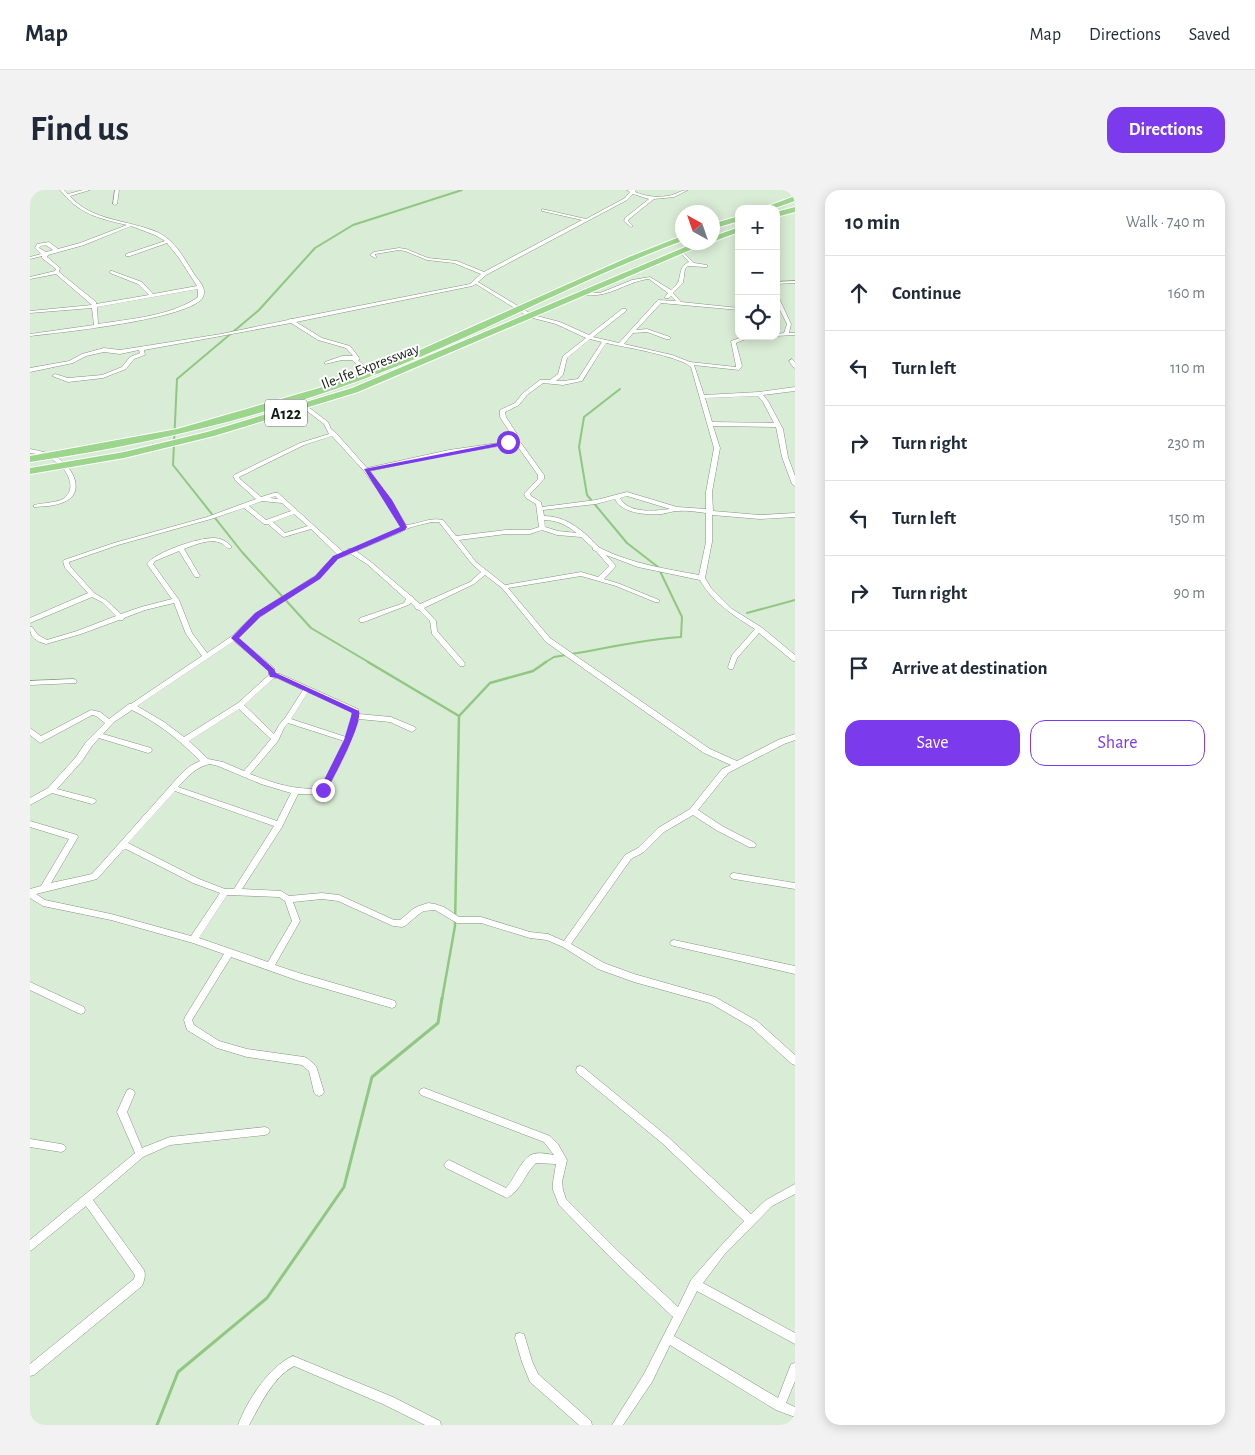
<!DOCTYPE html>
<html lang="en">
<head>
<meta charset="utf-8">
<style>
	:root { --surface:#fff; --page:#f2f2f3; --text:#1f2937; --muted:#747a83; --line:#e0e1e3; --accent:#7c3aed }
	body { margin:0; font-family:"Alegreya Sans",sans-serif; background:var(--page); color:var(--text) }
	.controls { position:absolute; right:15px; top:15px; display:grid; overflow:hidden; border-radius:10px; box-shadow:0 2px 12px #0003 }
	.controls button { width:45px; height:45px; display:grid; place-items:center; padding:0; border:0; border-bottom:1px solid var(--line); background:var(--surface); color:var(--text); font:25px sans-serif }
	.compass { position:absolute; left:645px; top:15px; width:45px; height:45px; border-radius:50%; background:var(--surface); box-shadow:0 2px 12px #0003; rotate:320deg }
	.stop { position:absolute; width:15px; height:15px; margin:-11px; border:4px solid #7c3aed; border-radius:50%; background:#fff }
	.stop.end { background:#7c3aed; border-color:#fff; box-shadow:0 1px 5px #0008 }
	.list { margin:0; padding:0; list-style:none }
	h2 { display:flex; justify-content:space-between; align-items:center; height:65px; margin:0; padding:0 20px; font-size:21px }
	h2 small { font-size:16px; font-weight:400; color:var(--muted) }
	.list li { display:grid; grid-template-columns:32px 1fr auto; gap:15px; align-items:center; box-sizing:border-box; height:75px; padding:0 20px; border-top:1px solid var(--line) }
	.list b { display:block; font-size:19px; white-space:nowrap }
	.list em { font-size:16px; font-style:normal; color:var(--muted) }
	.actions { display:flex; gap:10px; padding:15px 20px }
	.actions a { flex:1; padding:11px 0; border:1px solid var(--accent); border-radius:15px; text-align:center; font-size:18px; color:var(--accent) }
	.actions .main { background:var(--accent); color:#fff }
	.icon { flex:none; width:28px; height:28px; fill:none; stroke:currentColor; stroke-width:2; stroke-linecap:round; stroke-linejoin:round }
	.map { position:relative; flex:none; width:765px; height:1235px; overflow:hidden; border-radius:15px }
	header { display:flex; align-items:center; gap:30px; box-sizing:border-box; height:70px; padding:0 25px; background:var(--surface); border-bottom:1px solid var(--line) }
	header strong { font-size:24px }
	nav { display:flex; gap:28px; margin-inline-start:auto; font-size:18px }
	.intro { display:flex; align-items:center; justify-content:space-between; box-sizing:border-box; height:120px; padding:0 30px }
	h1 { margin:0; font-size:35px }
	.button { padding:12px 22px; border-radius:15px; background:var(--accent); color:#fff; font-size:18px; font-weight:700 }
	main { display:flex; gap:30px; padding:0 30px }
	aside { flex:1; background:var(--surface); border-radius:15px; box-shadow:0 2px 12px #0003 }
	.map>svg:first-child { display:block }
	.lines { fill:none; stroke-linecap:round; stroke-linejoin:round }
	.stream-far2 { stroke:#90c782; stroke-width:2 }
	.stream-far1 { stroke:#90c782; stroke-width:2.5 }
	.stream { stroke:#90c782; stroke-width:3 }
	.minor-casing { stroke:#84957f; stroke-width:1 }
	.trunk-casing { stroke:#fff; stroke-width:2 }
	.minor { fill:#fff; fill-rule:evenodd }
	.trunk { fill:#9cd68c; fill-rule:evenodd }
	.route { fill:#7c3aed }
	.labels { text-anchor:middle; stroke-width:4; stroke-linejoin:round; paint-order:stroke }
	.far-street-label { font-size:15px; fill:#141b13; stroke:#fff }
	.shield { fill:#fff; stroke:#5a5f5a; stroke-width:1 }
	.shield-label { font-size:16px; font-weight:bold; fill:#141b13 }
</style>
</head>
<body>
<header>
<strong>Map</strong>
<nav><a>Map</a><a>Directions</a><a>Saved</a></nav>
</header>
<div class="intro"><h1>Find us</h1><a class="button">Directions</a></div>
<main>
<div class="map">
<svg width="765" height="1235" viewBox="0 0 765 1235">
	<rect width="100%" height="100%" fill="#d9ecd5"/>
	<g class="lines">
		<!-- stream-far2 -->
		<g class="stream-far2">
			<polyline points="717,423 765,410"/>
			<path d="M541,464C578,458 614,449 651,447L652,427L628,377L597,353L557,305L549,257L554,227L590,199"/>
			<polyline points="340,473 281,438 212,362 143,275 147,189 229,120 285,58 323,35 432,0"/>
			<polyline points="514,473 524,467 536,465"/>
		</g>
		<!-- stream-far1 -->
		<g class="stream-far1">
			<polyline points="338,472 429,526"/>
			<polyline points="412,809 425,736 429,526 460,493 503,481 516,472"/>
		</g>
		<!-- stream -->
		<polyline class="stream" points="127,1235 148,1182 237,1108 314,997 342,887 408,833 412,808"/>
		<defs>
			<g id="minor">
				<path d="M30,0H34L38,4L53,0H60L40,6C61,31 99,30 127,42C145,50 154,68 164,84C169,91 177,98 173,107C162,129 27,143 0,146V144L64,135L62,118L0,123V121L62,115L26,84L0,89V87L25,81L26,79L12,68V66L0,69V67L11,64L5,58L7,54L19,52L28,59L50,53L97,35C67,28 49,24 30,0ZM101,36L125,45L135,51L96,64V66H100L137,53L149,68L167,96L123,104L112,92L82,81H80V83L108,94L119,105L66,114V112L29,82L30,78L17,67L18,65L54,55ZM16,55L23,60L16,62L9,58L11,56ZM168,99V107C142,126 99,129 68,134L67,117Z"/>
				<polygon points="85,0 89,0 87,14 85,15 83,14"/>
				<path d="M597,0H606L605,2C617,7 630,8 642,5C648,3 652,0 658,0L644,7L624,9L599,29L598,31L603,36L601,37L594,31L595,28L619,9L603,4L597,10L456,85L448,92L503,125L530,132L559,145L592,119H596V121L563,147L589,153L628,110L646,111L641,106L639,108H635V107L638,103L619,89C593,92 579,110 551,104V102L570,103L602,90L620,87L641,100C644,97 648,94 649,90C651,82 650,76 659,72L650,62L652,61L664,73L677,75V77H675L658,76L655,79L653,93L643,103L651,112L709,118V120L631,113L606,140L617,139L640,147V149H636L617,142L603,143L594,154L642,165L660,172L706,177V176L701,151L715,146H735L716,149L706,153L712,176L709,180L664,175L674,205L729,202L765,197V201L733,205L738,211L753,239L758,267L765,286V296L762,294L752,267L746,237L683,236L690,258L682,302L683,321L730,325L765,323V327L730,329L682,325V352L675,388L681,398L702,419L731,437L765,465V471H763L729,443L707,468L703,479H699L698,477L702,465L725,439C704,426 682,412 670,390L608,377L576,365L586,376L574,389L590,394L629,410V412H625L586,396L551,386L478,398L520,448L680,559L707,571L748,550L765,544V550L754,554L698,583L668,620L692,636L725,653L726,655L725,657H719L686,640L663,625L634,642L614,662L601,669L541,754L574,773L604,784L685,807L727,831L765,865V875L762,874L721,837L680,813L604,792L568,779L533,757L517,750L500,748L451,733H427L405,720L394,721L389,724L375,736L372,737L363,736L308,711L292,709L263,712L270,731L245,775L269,783L362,810L365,811L366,814L365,817L362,818L269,791L201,767L162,830L164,835L189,851L217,859L274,867L277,868L286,876L287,879L294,902L292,905L289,906L286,905L284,902L279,881L272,875L217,867L187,858L157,840L154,830L155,827L194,764L163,753L81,730L13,716L0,708V699L11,696L39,649L0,637V631L47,645L48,647L21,693L62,684L150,585L160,576L170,571C150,550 128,533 102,520L84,532L73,544L121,558L122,560L121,562L118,563L69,548L62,556L52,571L27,599L65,609L66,611L65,613L62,614L22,603L0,615V608L18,598L46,567L56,552L75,533L66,526L62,525L10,553L0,545V538L11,546L61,520L70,522L79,529L99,514H101L172,466L156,444L144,413L115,420L94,428L93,430H89L51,444L16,454C6,451 0,448 0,437H2L8,445L17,450L47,441L86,426L72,412L62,407L0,433V428L58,403L35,378L33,371L34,370L84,353L177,327L226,309L206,291L203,286L204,285L270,253L299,244L294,234L273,218V216H277L298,232L301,239L306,243L337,278L419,260L475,252L481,244L470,227V220L485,213L493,203L510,190H520L528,184L533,166L556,148L526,134L499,127L446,94L442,96L266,132L292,148L320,156L330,169L328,170L342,183L339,185L322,170H312L295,174V172L312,166H323L316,158L288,150L261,133L191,146L114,160L115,165L104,169L96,179L73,188L38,192L22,186L25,184L38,188L72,185L92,177L100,167L110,163L109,160L90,164L74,162L56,166L43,173L0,182V178L39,171L52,164L74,158L90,160L191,144L258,130L260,129H262L440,94L451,84L424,73L397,70L375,61L369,60L345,64V65L347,67L345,68L340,65L344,62L369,58L376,59L398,68L427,71L454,82L552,30L512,21V19L556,29L595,8L600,2ZM560,149L572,152L548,189L533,191H526L533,185L537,168ZM576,153C594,157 649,166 661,177L684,258L676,302V319L647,317L597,302L566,310L512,317L511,312L501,306L500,304L514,289V285L491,253L487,250L481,251L487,244L476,227L475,222L489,215L497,205L513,193L533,195L552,191ZM728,206L733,212L744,233L682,232L675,208ZM302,246L334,281L355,310L371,337L367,340L322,359H318L317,361L313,362L248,303H244L231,307L210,289L209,287L274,255ZM486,254L508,285V289L494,304L496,308L506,314L509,337L500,340H476L426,346L413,330C400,327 389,334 376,335L361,310L340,281L419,264ZM245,306L248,309L240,308ZM597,306L640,319C625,321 598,324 590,308ZM585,309C592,324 617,325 632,324C637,323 643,321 648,321C657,320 667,322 676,323V352L669,385C637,379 603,374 572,359C568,357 564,353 561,349C547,336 533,326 514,326L513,320L566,314ZM232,311L252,313L261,321L236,330L219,316ZM214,318L234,334H238L252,346L254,347L281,339L308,365L303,367L285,386L226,423L202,446L177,463L162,443L149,410L123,374L125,371L149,361L165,387H169L170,386L154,359C164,355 180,348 191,353C196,356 195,358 201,358V356C196,351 191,348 183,348C168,348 125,362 117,374L142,409L111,417L91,424L76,410L64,403L40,376L39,372L88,355L181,329ZM264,324L278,336L255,343L243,332ZM514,330C527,330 536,335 547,343L528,341L515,337ZM402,332H409L442,374L451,382L440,392L390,414L384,409L383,407L381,406L341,372L326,361L371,342C377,337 394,334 402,332ZM512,340L527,345L551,347L563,358V360L566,361L579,376L568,387L551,382L475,395L446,372L429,350L476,344H500ZM321,364L337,374L376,409L374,413L330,428L329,430L330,432H334L378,415L381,413L385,417L386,419L389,420L400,431L402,444L430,476H434L435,474L434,472L407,441L406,431L394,418L444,394L455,385L472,398L516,452L674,563L701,575L692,579L660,619L628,638L608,658L595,665L534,751L518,744L500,742L451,727H429L414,717L405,714L398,713L389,716L383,719L370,730H364L309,705L292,703L259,706L251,701L212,699L252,637L268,604H283L296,602L317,560L329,529L360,532L382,542L386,539L385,537L361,527L329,524L328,519L250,484H245L244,478L208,448L230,427L289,388L307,369ZM204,451L239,481V485L208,513L154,547L134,532L107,516ZM244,488H247L273,500L255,528L249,535L244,544L214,515ZM278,502L322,522V528L316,547L261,529ZM209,519L241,549L214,581L193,572L178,569L159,551ZM258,533L314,551L291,598C266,601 243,593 220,584L248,551L254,538ZM180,574L188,576L231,594L261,603L247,631L148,597C157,587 167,576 180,574ZM145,601L244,636L204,699H195L169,689L98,653ZM96,659L163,693L190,703L161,746L81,724L15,710L6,704L67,689L93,660ZM197,705L249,707L255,711L262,731L238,772L169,748Z"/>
				<polygon points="765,91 765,93 746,94 746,92"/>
				<polygon points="746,105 748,106 761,134 759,143 765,143 765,145 746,146 745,146 746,146 746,144 754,143 757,134 746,112"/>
				<polygon points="762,169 765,172 765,178 763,177 759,171"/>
				<path d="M0,259C10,261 21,263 29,269C43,278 56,303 34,312C30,314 24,315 19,316C14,316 9,317 4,317V315C12,313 23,313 31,310C49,301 38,280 26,272C18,266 9,264 0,263Z"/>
				<polygon points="44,489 47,491 46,493 0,495 0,491"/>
				<polygon points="704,683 765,693 765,699 704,689 701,688 700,686 701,684"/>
				<polygon points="644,750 765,776 765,784 644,756 641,755 640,753 641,751"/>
				<polygon points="0,792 54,817 55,820 54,823 51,824 48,823 0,800"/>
				<path d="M550,876L553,877L638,947L721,1024L736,1010L765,994V1004L742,1016L694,1065L673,1093L765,1143V1154L667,1101L644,1146L748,1208L761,1174L765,1173V1191L756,1213L765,1217V1227L746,1220L640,1155L622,1192L593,1235H582L614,1184L643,1127L584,1071L529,1015L523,1000V992L526,974L506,973C495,983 491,1001 477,1008L416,978L414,975L416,972L419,970L476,998C484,990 493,965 504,964C510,962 518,964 524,965L514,952L391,905L389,902L391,899L394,898L520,946L528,954L537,970L532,992L533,1000L536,1009L591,1064L648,1117L661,1090L688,1059L714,1031L632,953L547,883L546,880L547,877Z"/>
				<path d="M100,899L103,900L105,903L97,922L112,958L140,947L235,937L238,938L240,941L238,944L235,945L140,955L113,967L63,1010L114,1080C116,1086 114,1091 112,1096L4,1185L0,1186V1174L104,1089L105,1085L56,1016L3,1059L0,1061V1050L105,963L87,922L97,900Z"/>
				<polygon points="0,949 31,954 34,955 36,958 34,961 31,962 0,957"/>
				<polygon points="490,1143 494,1144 502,1171 508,1184 561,1231 562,1235 549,1235 500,1192 492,1172 485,1148 486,1144"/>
				<path d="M263,1166L363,1207L410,1231L411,1235H395L355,1215L264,1176C242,1188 231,1214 219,1235H208C217,1211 239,1176 263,1166Z"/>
			</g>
			<g id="trunk">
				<polygon points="765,6 765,11 742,19 730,19"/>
				<polygon points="765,17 765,22 746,27 746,22"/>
				<polygon points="709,26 709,31 682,39 682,34"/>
				<polygon points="709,37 709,42 682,52 682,47"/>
				<path d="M652,46V51C563,84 478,130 390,167C265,219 134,252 0,272V266L147,239L289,198L383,163L599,67Z"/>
				<polygon points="667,52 679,52 328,202 184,246 94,268 0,284 0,278 94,262 177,242 322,198"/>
			</g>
		</defs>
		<!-- minor casing -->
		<use href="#minor" class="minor-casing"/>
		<!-- trunk casing -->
		<use href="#trunk" class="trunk-casing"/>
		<!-- minor -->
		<use href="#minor" class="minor"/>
		<!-- trunk -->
		<use href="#trunk" class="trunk"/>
	</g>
	<!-- route -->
	<path class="route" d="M478,251L480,254L340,281L362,310L377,337L375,340L308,369L290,389L230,427L209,448L244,479L246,483L329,521C332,536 305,584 297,600L290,603L289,600L314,550L322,523L247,488L240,487L238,481L201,448L225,423L285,386L303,366L370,337L334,279Z"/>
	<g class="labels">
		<!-- far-street labels -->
		<g class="far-street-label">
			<text transform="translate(340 176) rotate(-21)" y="5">Ile-Ife Expressway</text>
		</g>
		<!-- shield labels -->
		<rect class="shield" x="235" y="209.5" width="42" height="27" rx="4"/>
		<g class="shield-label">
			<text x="256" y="229">A122</text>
		</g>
	</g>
</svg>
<div class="controls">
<button>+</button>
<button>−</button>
<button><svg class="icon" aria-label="locate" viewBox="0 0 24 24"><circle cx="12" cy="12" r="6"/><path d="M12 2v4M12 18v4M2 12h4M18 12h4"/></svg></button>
</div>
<svg class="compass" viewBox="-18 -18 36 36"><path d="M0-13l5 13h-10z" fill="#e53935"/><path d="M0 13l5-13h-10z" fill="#747a83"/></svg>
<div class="stop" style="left:478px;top:252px"></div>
<div class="stop end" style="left:293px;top:600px"></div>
</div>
<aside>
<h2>10 min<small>Walk · 740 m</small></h2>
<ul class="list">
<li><svg class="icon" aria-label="ahead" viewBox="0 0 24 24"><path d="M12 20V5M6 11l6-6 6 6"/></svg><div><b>Continue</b></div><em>160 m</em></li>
<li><svg class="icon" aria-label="left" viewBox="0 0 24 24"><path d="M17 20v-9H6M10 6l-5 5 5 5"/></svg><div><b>Turn left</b></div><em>110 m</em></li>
<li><svg class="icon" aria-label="right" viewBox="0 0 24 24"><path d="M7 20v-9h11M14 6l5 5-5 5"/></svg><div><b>Turn right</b></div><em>230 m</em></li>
<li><svg class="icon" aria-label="left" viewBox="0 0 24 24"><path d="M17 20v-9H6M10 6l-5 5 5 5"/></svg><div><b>Turn left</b></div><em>150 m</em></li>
<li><svg class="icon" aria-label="right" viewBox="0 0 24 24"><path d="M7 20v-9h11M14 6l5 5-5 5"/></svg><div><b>Turn right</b></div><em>90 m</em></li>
<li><svg class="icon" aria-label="arrive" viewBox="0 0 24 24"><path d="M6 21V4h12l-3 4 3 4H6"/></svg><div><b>Arrive at destination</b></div></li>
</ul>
<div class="actions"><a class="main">Save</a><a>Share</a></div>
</aside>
</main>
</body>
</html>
